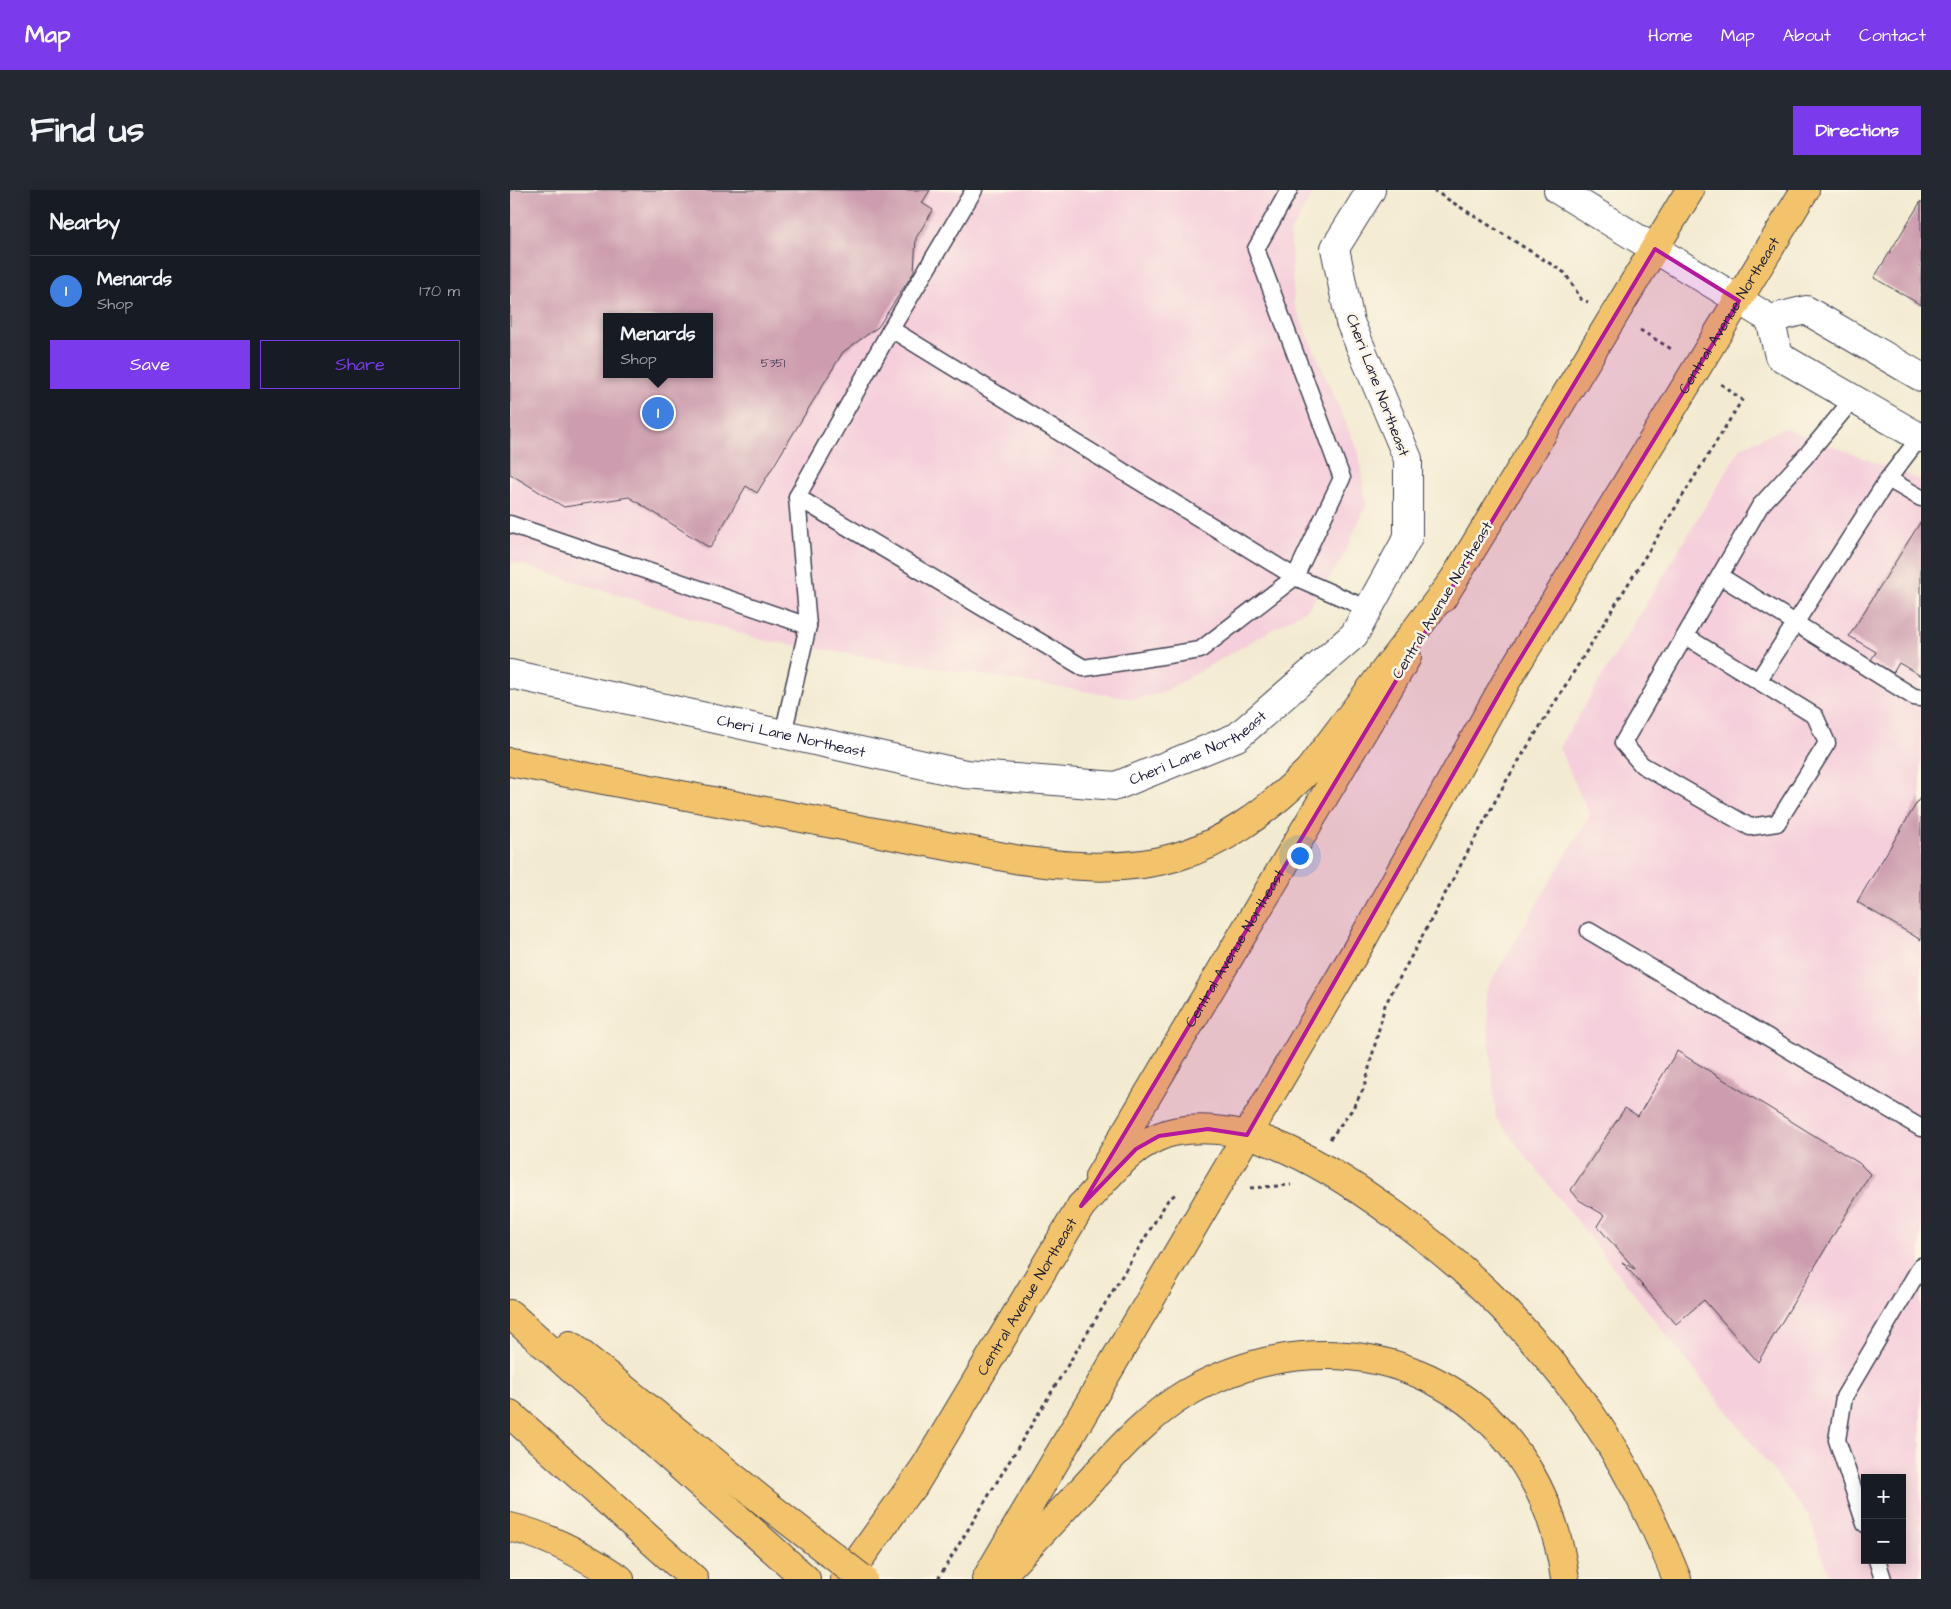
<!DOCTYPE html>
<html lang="en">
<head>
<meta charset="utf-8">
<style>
	:root { --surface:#171b24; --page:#242831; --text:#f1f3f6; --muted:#9ea1a6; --line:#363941; --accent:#7c3aed }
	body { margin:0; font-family:"Architects Daughter",sans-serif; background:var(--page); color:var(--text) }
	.controls { position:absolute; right:15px; bottom:15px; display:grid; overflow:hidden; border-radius:0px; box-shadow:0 2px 12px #0003 }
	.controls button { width:45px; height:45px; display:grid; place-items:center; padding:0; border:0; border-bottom:1px solid var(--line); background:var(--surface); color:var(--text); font:25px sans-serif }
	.you { position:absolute; left:789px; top:665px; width:18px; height:18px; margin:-12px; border:4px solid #fff; border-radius:50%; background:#1a73e8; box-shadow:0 0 0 8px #1a73e833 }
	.badge { display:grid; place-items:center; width:32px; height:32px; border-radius:50%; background:var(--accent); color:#fff; font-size:16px; font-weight:700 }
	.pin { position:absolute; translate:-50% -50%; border:2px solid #fff; box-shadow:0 1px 5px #0006 }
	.popup { position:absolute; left:93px; top:123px; width:110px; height:65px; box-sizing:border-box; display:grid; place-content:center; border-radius:0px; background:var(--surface); filter:drop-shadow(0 1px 4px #0005); font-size:16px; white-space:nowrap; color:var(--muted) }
	.popup b { font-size:19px; color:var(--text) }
	.popup::after { content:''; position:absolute; left:50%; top:100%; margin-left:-10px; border:10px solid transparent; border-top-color:var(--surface) }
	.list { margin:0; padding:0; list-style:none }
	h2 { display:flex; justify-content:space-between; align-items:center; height:65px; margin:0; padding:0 20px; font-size:21px }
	h2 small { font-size:16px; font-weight:400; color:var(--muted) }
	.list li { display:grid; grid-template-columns:32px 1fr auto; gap:15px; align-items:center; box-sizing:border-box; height:70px; padding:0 20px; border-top:1px solid var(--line) }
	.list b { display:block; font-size:19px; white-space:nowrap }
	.list p { margin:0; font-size:16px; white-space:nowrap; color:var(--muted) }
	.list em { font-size:16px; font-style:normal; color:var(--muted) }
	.actions { display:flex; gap:10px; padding:15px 20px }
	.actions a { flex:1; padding:11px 0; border:1px solid var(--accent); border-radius:0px; text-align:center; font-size:18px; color:var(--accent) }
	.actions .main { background:var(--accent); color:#fff }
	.map { position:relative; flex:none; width:1411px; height:1389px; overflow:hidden; border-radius:0px }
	header { display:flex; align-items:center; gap:30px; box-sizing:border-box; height:70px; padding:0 25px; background:var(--accent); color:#fff }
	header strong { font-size:24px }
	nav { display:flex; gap:28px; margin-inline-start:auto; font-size:18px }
	.intro { display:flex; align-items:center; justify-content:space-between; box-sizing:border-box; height:120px; padding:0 30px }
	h1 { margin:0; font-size:35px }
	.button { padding:12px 22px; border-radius:0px; background:var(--accent); color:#fff; font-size:18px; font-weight:700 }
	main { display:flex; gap:30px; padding:0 30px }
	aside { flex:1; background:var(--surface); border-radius:0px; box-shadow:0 2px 12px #0003 }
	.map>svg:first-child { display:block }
	.built { fill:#f5cfdb; fill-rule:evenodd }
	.building { fill:#cd9daf; fill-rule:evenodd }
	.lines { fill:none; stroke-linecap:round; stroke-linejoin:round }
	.service-casing { stroke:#414052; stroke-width:19 }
	.minor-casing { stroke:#414052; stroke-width:30 }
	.tertiary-casing { stroke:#414052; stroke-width:30 }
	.primary-casing { stroke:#414052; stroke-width:30 }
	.trunk-casing { stroke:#414052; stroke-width:30 }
	.motorway-casing { stroke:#414052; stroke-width:30 }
	.path { stroke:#414052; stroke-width:3; stroke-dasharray:4 4; stroke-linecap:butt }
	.service { stroke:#fff; stroke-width:16 }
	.minor { stroke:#fff; stroke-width:28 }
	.tertiary { stroke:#fff; stroke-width:28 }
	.primary { stroke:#f2c36a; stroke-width:28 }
	.trunk { stroke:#f2c36a; stroke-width:28 }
	.motorway { stroke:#f2c36a; stroke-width:28 }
	.motorway-bridge-casing { stroke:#414052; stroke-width:30; stroke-linecap:butt }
	.motorway-bridge { stroke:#f2c36a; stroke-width:28 }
	.marked { fill:#b5179e; fill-opacity:0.2; stroke:#b5179e; stroke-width:4; stroke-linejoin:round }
	.labels { text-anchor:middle; stroke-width:5; stroke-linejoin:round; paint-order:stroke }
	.number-label { font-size:12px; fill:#4d4158 }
	.street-label { font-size:15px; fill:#22223b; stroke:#fcf5e5 }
</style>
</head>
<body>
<header>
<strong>Map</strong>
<nav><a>Home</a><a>Map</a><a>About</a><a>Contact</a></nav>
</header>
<div class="intro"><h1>Find us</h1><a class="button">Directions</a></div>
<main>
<aside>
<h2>Nearby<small></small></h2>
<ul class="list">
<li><span class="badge" style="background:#3f7fe0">1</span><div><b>Menards</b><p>Shop</p></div><em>170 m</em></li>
</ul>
<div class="actions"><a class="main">Save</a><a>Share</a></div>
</aside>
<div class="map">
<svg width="1411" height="1389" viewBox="0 0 1411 1389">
	<rect width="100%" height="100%" fill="#fcf5e5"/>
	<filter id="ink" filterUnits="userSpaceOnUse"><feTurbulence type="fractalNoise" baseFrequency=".02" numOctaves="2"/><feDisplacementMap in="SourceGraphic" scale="10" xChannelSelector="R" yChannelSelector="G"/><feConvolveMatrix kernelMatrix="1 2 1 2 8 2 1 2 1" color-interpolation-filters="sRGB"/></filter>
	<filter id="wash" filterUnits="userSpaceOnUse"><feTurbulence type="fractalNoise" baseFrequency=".0096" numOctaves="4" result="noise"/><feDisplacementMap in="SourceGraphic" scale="20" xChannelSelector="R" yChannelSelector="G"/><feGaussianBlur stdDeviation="1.12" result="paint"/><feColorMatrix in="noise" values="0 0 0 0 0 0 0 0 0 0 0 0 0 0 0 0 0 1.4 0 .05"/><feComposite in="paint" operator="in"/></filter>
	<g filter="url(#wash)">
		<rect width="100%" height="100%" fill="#f3ebd1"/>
		<!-- built -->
		<g class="built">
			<path d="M0,0H805L780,43L784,114L849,263L856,315L832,369L798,419L652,503L623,509L252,450L0,371ZM97,127H199V184H97Z"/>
			<path d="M1275,238L1411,290V1389H1320L1299,1326L986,928L975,802L1080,625L1049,558L1231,257ZM1355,1288H1392V1370H1355Z"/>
		</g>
		<g id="blocks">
			<!-- building -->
			<g class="building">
				<path d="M0,0H420L412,13L423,20L406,48L404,82L368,137L333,162L247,303L236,296L200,358L119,307L54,317L0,284ZM97,127H199V184H97Z"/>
				<polygon points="1411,11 1411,115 1364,88"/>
				<polygon points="1411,331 1411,486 1389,473 1383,483 1361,470 1366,462 1339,446"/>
				<polygon points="1411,606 1411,750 1347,712"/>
				<polygon points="1167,861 1349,973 1360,984 1248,1172 1194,1110 1166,1134 1112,1072 1126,1080 1087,1036 1094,1025 1069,1010 1061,1000 1115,918 1128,926"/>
			</g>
		</g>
	</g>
	<g filter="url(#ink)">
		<use href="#blocks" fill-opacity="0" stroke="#414052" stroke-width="1"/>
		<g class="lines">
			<defs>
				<g id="service">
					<polyline points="381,139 464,0"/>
					<polyline points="1378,289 1411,308"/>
					<polyline points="287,307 574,478 690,460 785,387 832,288 746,59 779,0"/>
					<polyline points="0,334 298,436"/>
					<polyline points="1210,386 1404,507 1411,508"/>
					<polyline points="1175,446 1305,526 1317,553 1267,633 1240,637 1132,575 1113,553 1250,316 1295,267 1343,209"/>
					<polyline points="1248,491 1378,289 1410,247"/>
					<polyline points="273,544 298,436 287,307 381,139 785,387 858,419"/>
					<polyline points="1079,741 1411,938"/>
					<polyline points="1355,1334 1327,1250 1334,1207 1411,1076"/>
					<polyline points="1367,1370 1373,1389"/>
				</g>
				<g id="minor">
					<polyline points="1048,0 1145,59"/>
					<path id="s1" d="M0,484L455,584L606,596L727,547L844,445L898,347V269L840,132L825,58L861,0"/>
				</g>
				<g id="tertiary">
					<polyline points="1145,59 1260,129 1296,120 1411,187"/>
					<polyline points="1260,129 1269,166 1411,248"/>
				</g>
				<g id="primary">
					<polyline points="932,409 1180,0"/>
					<path id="s2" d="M737,945L854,747L997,490L1295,0"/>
					<path id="s3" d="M589,987L897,467"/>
				</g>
				<g id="trunk">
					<path id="s4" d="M403,1297L571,1016"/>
					<polyline points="476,1389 737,945"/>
				</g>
				<g id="motorway">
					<path d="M0,572L510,670C639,688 704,673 799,580L945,388"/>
					<path d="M571,1016C594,992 616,960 648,947C679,933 732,940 762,953C837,982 939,1062 995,1120C1025,1152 1055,1187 1080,1223C1115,1274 1144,1331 1167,1389"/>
					<polyline points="0,1124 296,1389"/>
					<polyline points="60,1155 259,1316"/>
					<polyline points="0,1224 184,1389"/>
					<path d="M0,1337C39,1346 77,1367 110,1389"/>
					<polyline points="335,1389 415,1277"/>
					<path d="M488,1389C518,1357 548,1325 578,1293C608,1260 637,1227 675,1204C843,1108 1030,1196 1055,1389"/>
				</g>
			</defs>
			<!-- service casing -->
			<use href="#service" class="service-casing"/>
			<!-- minor casing -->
			<use href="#minor" class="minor-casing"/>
			<!-- tertiary casing -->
			<use href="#tertiary" class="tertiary-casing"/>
			<!-- primary casing -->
			<use href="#primary" class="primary-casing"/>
			<!-- trunk casing -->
			<use href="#trunk" class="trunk-casing"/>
			<!-- motorway casing -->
			<use href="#motorway" class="motorway-casing"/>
			<!-- path -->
			<g class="path">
				<polyline points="923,0 1055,83 1071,109 1078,112"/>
				<polyline points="1130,140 1163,160"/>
				<polyline points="820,949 841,921 854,898 875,815 995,593 1232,210 1211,194"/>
				<polyline points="740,998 781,995"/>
				<polyline points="428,1389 658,1010 667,1003"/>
			</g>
			<!-- service -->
			<use href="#service" class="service"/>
			<!-- minor -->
			<use href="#minor" class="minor"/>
			<!-- tertiary -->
			<use href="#tertiary" class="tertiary"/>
			<!-- primary -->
			<use href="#primary" class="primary"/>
			<!-- trunk -->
			<use href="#trunk" class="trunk"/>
			<!-- motorway -->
			<use href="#motorway" class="motorway"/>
			<defs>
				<polyline id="motorway-bridge" points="259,1316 353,1389"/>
			</defs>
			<!-- motorway-bridge casing -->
			<use href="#motorway-bridge" class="motorway-bridge-casing"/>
			<!-- motorway-bridge -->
			<use href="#motorway-bridge" class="motorway-bridge"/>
		</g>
	</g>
	<!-- marked area -->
	<path class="marked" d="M1145,59L1229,111L997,490L737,945L698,939L649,946L626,959L571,1016Z"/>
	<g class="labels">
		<!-- number labels -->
		<g class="number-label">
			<text x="263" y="177">5351</text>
		</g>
		<!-- street labels -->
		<g class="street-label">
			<text dy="5" stroke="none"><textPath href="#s2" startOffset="951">Central Avenue Northeast</textPath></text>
			<text transform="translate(868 195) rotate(69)" y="5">Cheri Lane Northeast</text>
			<text transform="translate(932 410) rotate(-59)" y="5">Central Avenue Northeast</text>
			<text dy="5" stroke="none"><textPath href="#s1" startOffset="288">Cheri Lane Northeast</textPath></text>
			<text dy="5" stroke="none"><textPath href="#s1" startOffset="708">Cheri Lane Northeast</textPath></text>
			<text dy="5" stroke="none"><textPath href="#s3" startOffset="266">Central Avenue Northeast</textPath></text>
			<text dy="5" stroke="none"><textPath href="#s4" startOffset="222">Central Avenue Northeast</textPath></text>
		</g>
	</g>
</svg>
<div class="controls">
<button>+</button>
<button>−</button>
</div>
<div class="you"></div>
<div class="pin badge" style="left:148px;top:223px;background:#3f7fe0">1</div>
<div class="popup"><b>Menards</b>Shop</div>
</div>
</main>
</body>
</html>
